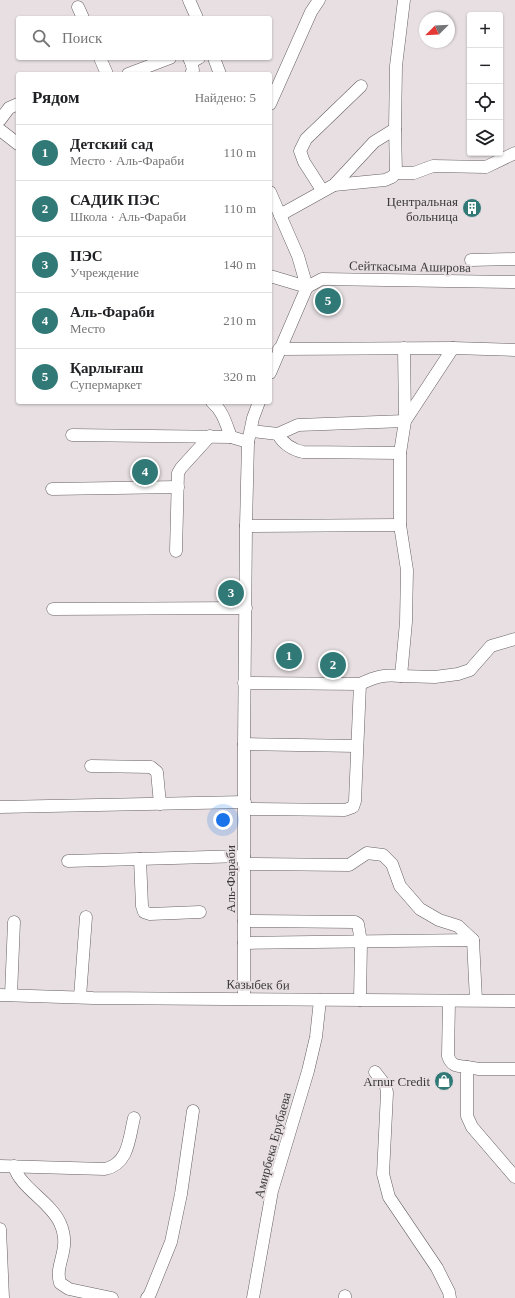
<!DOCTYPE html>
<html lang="ru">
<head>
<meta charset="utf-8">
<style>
	:root { --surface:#fff; --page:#f6f6f6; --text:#202124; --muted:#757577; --line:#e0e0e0; --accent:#317976 }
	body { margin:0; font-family:Georgia,serif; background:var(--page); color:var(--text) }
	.controls { position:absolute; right:12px; top:12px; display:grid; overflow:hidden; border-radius:4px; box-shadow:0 1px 3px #0004 }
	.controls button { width:36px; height:36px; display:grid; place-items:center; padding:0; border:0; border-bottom:1px solid var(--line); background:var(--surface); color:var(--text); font:20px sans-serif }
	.compass { position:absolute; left:419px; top:12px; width:36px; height:36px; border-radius:50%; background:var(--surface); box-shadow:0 1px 3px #0004; rotate:246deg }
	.you { position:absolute; left:223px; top:820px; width:14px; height:14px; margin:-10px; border:3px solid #fff; border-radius:50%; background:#1a73e8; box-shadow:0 0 0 6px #1a73e833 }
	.badge { display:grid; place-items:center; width:26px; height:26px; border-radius:50%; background:var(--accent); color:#fff; font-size:13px; font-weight:700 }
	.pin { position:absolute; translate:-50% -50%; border:2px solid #fff; box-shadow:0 1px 4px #0006 }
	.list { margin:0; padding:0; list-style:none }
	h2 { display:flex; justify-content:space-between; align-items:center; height:52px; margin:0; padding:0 16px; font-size:17px }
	h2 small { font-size:13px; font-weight:400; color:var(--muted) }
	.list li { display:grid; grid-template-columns:26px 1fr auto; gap:12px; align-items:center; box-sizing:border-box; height:56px; padding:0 16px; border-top:1px solid var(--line) }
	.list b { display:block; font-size:15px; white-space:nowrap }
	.list p { margin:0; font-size:13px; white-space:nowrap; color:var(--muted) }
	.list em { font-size:13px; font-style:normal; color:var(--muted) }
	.icon { flex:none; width:22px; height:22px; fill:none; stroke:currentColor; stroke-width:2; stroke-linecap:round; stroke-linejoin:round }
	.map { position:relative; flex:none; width:515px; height:1298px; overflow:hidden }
	.search { position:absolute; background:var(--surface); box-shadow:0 1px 3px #0004; left:16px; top:16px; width:256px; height:44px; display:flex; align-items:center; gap:10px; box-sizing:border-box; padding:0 14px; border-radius:4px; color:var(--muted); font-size:15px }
	.panel { position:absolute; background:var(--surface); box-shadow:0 1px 3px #0004; left:16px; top:72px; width:256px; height:332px; border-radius:4px }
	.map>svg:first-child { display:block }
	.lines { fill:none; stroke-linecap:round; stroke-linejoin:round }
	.minor-casing { stroke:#676063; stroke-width:13 }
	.minor { stroke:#fff; stroke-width:12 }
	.labels { text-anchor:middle; stroke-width:4; stroke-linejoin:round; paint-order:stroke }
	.poi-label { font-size:13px; fill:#3d3a3b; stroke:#e7dfe2; text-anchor:end }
	.street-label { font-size:13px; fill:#3d3a3b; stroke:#e7dfe2 }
</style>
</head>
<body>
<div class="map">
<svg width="515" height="1298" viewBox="0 0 515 1298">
	<rect width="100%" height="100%" fill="#e7dfe2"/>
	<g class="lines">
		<defs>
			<g id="minor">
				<polyline points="189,0 197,18"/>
				<polyline points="78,7 83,18"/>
				<polyline points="100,58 107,74"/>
				<polyline points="189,58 191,62 199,58"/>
				<polyline points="214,58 220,74"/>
				<polyline points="191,62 193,70 191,74"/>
				<polyline points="128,74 170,58"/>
				<polyline points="270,104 311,12 319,0"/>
				<polyline points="0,120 9,108 18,104"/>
				<polyline points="0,130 18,144"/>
				<polyline points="396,173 414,173 433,166 486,167 515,153"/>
				<polyline points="334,185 385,180 392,177 396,173 395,129"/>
				<polyline points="322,190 304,162 300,151 306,139 361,86"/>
				<polyline points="270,192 298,256 307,287 270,373"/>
				<polyline points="280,215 334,185 374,142 395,129 396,66 404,0"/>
				<polyline points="471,260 515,259"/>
				<polyline points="270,276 307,287"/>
				<polyline points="307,287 322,279 515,282"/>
				<polyline points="279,349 453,348 515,350"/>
				<path d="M212,402C223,411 226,424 231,437"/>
				<polyline points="251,431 278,434 298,425 405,421 404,348"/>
				<path d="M278,434C283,444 293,450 303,452L400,453"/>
				<polyline points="72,435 231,437 248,442"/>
				<polyline points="52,489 178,487"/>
				<polyline points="246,526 400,525"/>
				<polyline points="176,551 178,473 181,468 210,436"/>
				<polyline points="53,609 246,608"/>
				<polyline points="401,676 435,677 458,674 470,670 491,646 515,639"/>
				<path d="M244,683L360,684C375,677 384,674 401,676L406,622L407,570L400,525V453L405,421L453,348"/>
				<polyline points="244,744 357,746"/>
				<polyline points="91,766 151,767 157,772 160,804"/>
				<polyline points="0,807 245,802"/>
				<polyline points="245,809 345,810 353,807 355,801 360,684"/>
				<polyline points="140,859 142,906 144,912 150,914 200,912"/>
				<polyline points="68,861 244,856"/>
				<polyline points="244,864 349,865 367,853 383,855 392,864 400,886 420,909 439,920 458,926 473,940 476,1000"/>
				<polyline points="244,921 355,922 358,924 361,942 360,1000"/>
				<polyline points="244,943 473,940"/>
				<polyline points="0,995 93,998 515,1001"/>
				<polyline points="11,995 14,922"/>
				<polyline points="80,997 86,917"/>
				<polyline points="244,997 244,744 246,526 248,442 253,418 259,402"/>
				<path d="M449,1001L448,1056C451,1066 457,1066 467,1067V1116L472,1127L515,1177"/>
				<polyline points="467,1067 479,1069 515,1069"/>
				<polyline points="375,1072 386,1086 387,1093 383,1174 389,1197 437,1268 449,1292 450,1298"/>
				<path d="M0,1166L105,1169C129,1164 129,1138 134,1118"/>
				<path d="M14,1166C20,1188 50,1201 60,1223C72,1250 54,1263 60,1283L69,1289L112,1298"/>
				<polyline points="0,1229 3,1298"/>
				<polyline points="345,1296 345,1298"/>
				<polyline points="147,1298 150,1294 171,1242 181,1194 193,1111"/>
				<polyline points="253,1298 272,1191 308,1071 316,1037 320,1000"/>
			</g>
		</defs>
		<!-- minor casing -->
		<use href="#minor" class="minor-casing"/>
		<!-- minor -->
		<use href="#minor" class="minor"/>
	</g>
	<!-- icons -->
	<defs>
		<symbol id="building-disc" viewBox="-11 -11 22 22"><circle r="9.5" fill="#317976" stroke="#e7dfe2"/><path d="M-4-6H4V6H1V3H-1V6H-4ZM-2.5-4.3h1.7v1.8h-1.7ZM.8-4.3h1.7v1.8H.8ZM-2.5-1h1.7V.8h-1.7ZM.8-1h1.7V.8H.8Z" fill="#fff"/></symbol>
		<symbol id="shop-disc" viewBox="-11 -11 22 22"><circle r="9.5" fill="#317976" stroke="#e7dfe2"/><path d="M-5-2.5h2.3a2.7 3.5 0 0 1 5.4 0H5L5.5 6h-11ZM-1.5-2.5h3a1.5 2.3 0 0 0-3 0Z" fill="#fff"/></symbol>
	</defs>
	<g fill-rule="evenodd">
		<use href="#building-disc" x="461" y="197" width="22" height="22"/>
		<use href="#shop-disc" x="433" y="1070" width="22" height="22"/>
	</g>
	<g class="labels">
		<!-- poi labels -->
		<g class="poi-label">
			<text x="458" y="206">Центральная<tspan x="458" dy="15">больница</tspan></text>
			<text x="430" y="1086">Arnur Credit</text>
		</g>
		<!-- street labels -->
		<g class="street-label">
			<text transform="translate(410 266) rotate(1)" y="5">Сейткасыма Аширова</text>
			<text transform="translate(230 879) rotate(-90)" y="5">Аль-Фараби</text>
			<text transform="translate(258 984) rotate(1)" y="5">Казыбек би</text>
			<text transform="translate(272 1145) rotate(-75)" y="5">Амирбека Ерубаева</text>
		</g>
	</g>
</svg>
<div class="controls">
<button>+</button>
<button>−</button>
<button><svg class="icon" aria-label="locate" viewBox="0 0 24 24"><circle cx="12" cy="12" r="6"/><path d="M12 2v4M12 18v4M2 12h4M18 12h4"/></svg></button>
<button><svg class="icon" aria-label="layers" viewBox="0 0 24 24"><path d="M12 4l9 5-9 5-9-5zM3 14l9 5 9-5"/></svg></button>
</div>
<svg class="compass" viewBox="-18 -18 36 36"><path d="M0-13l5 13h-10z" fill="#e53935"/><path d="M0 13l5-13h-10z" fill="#757577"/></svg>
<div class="you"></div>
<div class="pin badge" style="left:289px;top:656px">1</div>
<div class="pin badge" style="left:333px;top:665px">2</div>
<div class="pin badge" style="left:231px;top:593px">3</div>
<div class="pin badge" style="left:145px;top:472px">4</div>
<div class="pin badge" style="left:328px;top:301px">5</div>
<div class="search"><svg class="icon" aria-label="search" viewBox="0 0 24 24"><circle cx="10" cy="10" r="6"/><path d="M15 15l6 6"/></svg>Поиск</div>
<section class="panel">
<h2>Рядом<small>Найдено: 5</small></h2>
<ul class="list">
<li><span class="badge">1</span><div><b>Детский сад</b><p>Место · Аль-Фараби</p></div><em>110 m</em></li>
<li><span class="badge">2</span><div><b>САДИК ПЭС</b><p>Школа · Аль-Фараби</p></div><em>110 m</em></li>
<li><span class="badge">3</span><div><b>ПЭС</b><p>Учреждение</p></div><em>140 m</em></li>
<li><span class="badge">4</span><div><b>Аль-Фараби</b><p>Место</p></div><em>210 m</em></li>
<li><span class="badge">5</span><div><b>Қарлығаш</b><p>Супермаркет</p></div><em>320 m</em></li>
</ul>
</section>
</div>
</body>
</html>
